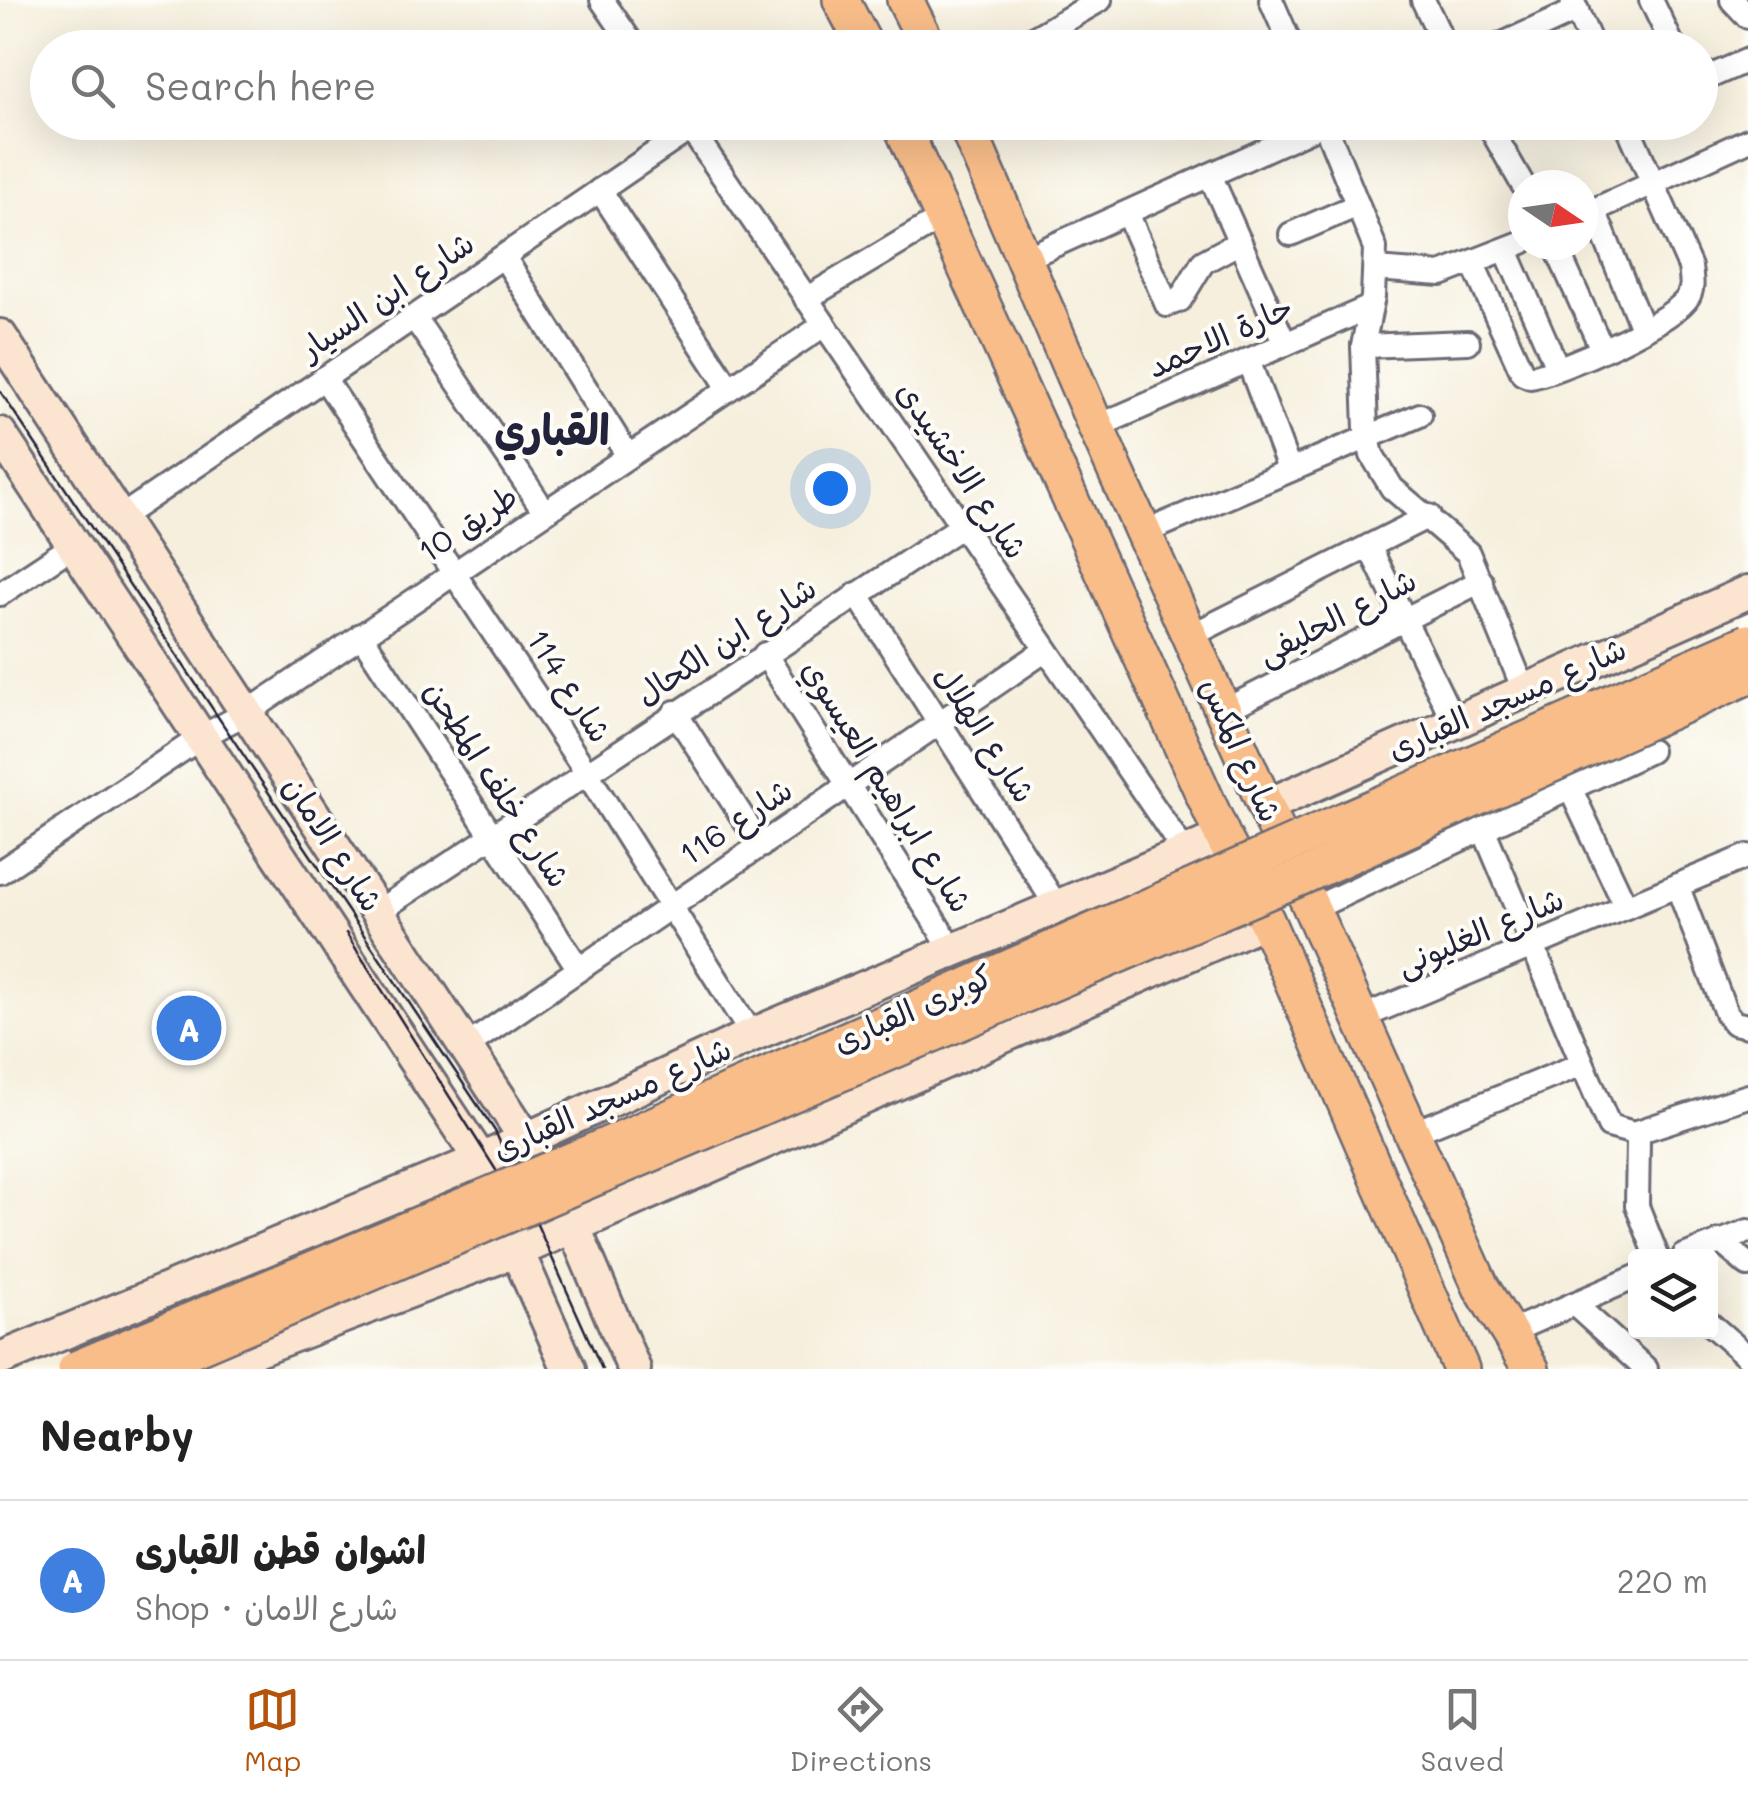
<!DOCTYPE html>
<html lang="en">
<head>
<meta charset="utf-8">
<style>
	:root { --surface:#fff; --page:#f2f2f2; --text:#222; --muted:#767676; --line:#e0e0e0; --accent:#b45309 }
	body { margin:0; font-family:Mali,"Playpen Sans Arabic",sans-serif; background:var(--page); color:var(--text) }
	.controls { position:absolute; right:30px; bottom:30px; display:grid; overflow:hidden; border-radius:10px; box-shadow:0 10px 40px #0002 }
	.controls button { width:90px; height:90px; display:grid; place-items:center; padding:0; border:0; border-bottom:2px solid var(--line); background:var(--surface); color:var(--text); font:50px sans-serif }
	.compass { position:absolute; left:1508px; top:170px; width:90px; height:90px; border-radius:50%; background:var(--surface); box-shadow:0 10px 40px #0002; rotate:103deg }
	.you { position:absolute; left:830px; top:488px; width:35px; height:35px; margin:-25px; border:8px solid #fff; border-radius:50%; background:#1a73e8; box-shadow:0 0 0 15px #1a73e833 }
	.badge { display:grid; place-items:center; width:65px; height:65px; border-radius:50%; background:var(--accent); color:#fff; font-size:32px; font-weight:700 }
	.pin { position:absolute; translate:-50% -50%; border:5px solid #fff; box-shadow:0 2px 10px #0006 }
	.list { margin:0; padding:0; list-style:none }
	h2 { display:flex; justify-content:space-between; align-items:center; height:130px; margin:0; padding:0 40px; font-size:42px }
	h2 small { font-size:32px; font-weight:400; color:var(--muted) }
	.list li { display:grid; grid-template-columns:65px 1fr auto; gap:30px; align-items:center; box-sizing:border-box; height:160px; padding:0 40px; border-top:2px solid var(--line) }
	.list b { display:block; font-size:38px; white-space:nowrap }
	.list p { margin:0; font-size:32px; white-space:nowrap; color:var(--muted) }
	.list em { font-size:32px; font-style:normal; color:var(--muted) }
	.icon { flex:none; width:55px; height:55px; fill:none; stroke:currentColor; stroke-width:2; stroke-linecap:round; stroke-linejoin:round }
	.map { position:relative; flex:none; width:1748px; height:1369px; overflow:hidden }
	.search { position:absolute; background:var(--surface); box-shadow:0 10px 40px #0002; left:30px; right:30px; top:30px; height:110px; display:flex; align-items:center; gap:25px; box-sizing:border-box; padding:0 35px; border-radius:55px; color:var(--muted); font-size:38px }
	.sheet { height:290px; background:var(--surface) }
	nav { display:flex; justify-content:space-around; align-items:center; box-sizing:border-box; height:140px; border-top:2px solid var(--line); background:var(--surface); font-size:28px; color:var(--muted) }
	nav a { display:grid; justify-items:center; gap:5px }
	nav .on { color:var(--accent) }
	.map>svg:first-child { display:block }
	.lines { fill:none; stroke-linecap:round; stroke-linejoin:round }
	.street-casing { stroke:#6c6a74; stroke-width:28 }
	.secondary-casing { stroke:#6c6a74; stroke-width:38 }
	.primary-casing { stroke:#6c6a74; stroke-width:40 }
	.street { stroke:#fff; stroke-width:22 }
	.secondary { stroke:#fce5d0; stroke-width:32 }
	.primary { stroke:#f8bd89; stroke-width:35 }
	.tram { stroke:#22223b; stroke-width:2.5 }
	.primary-bridge-casing { stroke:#6c6a74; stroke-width:40; stroke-linecap:butt }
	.primary-bridge { stroke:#f8bd89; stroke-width:35 }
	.labels { text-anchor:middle; stroke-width:8; stroke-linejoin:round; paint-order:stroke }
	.street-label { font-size:32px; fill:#22223b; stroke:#fdfcf7 }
	.district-label { font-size:42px; font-weight:bold; fill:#22223b; stroke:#fdfcf7 }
</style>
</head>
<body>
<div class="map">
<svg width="1748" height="1369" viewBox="0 0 1748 1369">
	<rect width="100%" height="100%" fill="#fdfcf7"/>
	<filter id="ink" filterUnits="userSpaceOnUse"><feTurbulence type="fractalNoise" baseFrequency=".01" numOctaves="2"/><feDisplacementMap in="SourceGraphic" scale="20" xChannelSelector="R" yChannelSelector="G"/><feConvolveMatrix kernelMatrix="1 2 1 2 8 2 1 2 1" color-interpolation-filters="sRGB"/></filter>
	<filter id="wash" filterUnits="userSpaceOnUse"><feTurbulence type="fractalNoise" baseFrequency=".0048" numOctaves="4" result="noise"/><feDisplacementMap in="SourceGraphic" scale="40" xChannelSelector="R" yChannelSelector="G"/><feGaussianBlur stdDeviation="2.25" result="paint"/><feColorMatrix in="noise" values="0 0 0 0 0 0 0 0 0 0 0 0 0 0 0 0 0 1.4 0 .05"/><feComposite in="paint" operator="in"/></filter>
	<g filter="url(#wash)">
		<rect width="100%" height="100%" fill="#f6efdd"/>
	</g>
	<g filter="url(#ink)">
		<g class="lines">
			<defs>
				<g id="street">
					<polyline points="602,0 635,48"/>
					<polyline points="1271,0 1292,48"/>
					<polyline points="1423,0 1446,48"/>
					<polyline points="1572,0 1593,48"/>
					<polyline points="1651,0 1674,48"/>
					<polyline points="1732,0 1748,17"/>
					<polyline points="1017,48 1100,0"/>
					<polyline points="1494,48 1577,10"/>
					<polyline points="1700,81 1748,60"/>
					<polyline points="686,122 1186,854"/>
					<polyline points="1324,122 1375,248 1373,297 1363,346 1366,429 1372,455 1392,488 1468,553 1524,690"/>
					<polyline points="1487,122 1523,185"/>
					<polyline points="1210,175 1285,344"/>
					<polyline points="600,190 729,388"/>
					<polyline points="1594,210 1642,328"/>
					<polyline points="1127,213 1167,305 1180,300 1203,262 1240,242"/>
					<polyline points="1583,215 1748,140"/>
					<polyline points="1291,234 1358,205"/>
					<polyline points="1555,245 1601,347"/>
					<polyline points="1506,250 1557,367"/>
					<polyline points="504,257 628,456"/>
					<polyline points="1026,258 1327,122"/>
					<path d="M1473,264L1523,374L1530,377C1559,372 1674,322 1688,297C1694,287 1691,278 1690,267L1626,122"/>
					<polyline points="1376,269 1441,274 1523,242"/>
					<polyline points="806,299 943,217"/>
					<polyline points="414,317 545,512"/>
					<polyline points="1363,346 1468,342"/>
					<polyline points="1248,360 1289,469"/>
					<polyline points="324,378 585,770 752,1035"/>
					<polyline points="1096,427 1370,307"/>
					<polyline points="121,517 690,129"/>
					<polyline points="1143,533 1420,415"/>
					<polyline points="1369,546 1454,722"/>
					<polyline points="0,594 74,545"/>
					<polyline points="857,594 1058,908"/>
					<polyline points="361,635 579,969"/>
					<polyline points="1190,636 1429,516"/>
					<polyline points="765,654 954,952"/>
					<polyline points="1223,711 1481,581"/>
					<polyline points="675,712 761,846"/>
					<polyline points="1570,788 1626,907"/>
					<polyline points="1483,828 1609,1126 1634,1133 1638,1140 1637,1206 1657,1256"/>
					<polyline points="0,872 203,736 248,712 824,325"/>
					<polyline points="1677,885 1726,1013 1734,1023 1748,1026"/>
					<polyline points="1312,909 1650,751"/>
					<polyline points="377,912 962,526"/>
					<polyline points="1360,1018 1748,856"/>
					<polyline points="464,1048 1046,650"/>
					<polyline points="1412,1133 1582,1064"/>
					<polyline points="1634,1133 1748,1096"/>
					<polyline points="1720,1241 1748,1265"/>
					<polyline points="1684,1256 1748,1231"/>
					<polyline points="1574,1304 1646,1369"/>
					<polyline points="1710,1324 1748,1357"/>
					<polyline points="1507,1333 1636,1277"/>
				</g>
				<g id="secondary">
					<polyline points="0,336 526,1139 572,1223 634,1369"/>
					<polyline points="0,434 480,1159 488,1178"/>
					<polyline points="1266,806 1748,592"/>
					<polyline points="509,1233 569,1369"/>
					<polyline points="0,1359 490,1156 752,1035 1223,837"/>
					<polyline points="205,1369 533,1244 1266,920"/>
				</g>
				<g id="primary">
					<polyline points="841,0 866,48"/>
					<polyline points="905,0 929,48"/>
					<polyline points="900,122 1223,837 1266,920 1461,1369"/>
					<polyline points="965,122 1096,427 1481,1287 1531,1369"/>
				</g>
			</defs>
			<!-- street casing -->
			<use href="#street" class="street-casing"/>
			<!-- secondary casing -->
			<use href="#secondary" class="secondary-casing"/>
			<!-- primary casing -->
			<use href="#primary" class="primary-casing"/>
			<!-- street -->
			<use href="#street" class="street"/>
			<!-- secondary -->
			<use href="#secondary" class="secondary"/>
			<!-- primary -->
			<use href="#primary" class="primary"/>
			<!-- tram -->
			<g class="tram">
				<polyline points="0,391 495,1131 602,1369"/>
				<polyline points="346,933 501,1178"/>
			</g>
			<defs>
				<g id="primary-bridge">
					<polyline points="76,1369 592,1152 1748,642"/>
					<polyline points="145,1369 1299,878 1748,676"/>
				</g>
			</defs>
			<!-- primary-bridge casing -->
			<use href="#primary-bridge" class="primary-bridge-casing"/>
			<!-- primary-bridge -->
			<use href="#primary-bridge" class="primary-bridge"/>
		</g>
	</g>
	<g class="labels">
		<!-- street labels -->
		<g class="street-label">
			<text transform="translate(387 296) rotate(-34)" y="11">شارع ابن السيار</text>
			<text transform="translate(1220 337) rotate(-24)" y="11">حارة الاحمد</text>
			<text transform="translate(962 470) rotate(56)" y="11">شارع الاخشيدى</text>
			<text transform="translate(468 524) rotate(-34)" y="11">طريق 10</text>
			<text transform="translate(1337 617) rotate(-27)" y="11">شارع الحليفى</text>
			<text transform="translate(726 641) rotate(-33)" y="11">شارع ابن الكحال</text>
			<text transform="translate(569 686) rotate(57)" y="11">شارع 114</text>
			<text transform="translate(1507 699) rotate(-24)" y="11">شارع مسجد القبارى</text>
			<text transform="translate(985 734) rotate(57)" y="11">شارع الهلال</text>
			<text transform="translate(1241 750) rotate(66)" y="11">شارع المكس</text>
			<text transform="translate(497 784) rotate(57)" y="11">شارع خلف المطحن</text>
			<text transform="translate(887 786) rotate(58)" y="11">شارع ابراهيم العيسوي</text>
			<text transform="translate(736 822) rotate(-34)" y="11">شارع 116</text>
			<text transform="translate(333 844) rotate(57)" y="11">شارع الامان</text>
			<text transform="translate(1480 932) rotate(-23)" y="11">شارع الغليونى</text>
			<text transform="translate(913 1009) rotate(-24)" y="11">كوبرى القبارى</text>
			<text transform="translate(612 1099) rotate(-24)" y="11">شارع مسجد القبارى</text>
		</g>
		<!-- district labels -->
		<g class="district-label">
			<text x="552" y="445">القباري</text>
		</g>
	</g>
</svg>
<div class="controls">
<button><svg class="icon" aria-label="layers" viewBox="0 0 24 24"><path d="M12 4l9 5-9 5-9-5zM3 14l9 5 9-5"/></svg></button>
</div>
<svg class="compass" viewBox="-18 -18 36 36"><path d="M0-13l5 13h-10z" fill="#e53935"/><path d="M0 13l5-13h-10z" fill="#767676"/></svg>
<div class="you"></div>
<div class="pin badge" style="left:189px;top:1028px;background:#3f7fe0">A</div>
<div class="search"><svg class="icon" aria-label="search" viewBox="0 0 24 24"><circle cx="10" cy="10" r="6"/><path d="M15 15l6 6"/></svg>Search here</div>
</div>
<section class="sheet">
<h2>Nearby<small></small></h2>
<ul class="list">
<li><span class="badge" style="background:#3f7fe0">A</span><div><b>اشوان قطن القبارى</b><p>Shop · شارع الامان</p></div><em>220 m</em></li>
</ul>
</section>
<nav>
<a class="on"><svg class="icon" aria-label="map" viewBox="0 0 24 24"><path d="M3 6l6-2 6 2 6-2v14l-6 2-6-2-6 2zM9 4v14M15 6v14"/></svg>Map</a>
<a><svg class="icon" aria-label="directions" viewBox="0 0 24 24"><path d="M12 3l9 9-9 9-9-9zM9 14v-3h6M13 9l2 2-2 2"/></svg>Directions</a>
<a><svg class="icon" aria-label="saved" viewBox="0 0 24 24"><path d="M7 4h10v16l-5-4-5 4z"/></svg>Saved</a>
</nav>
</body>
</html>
